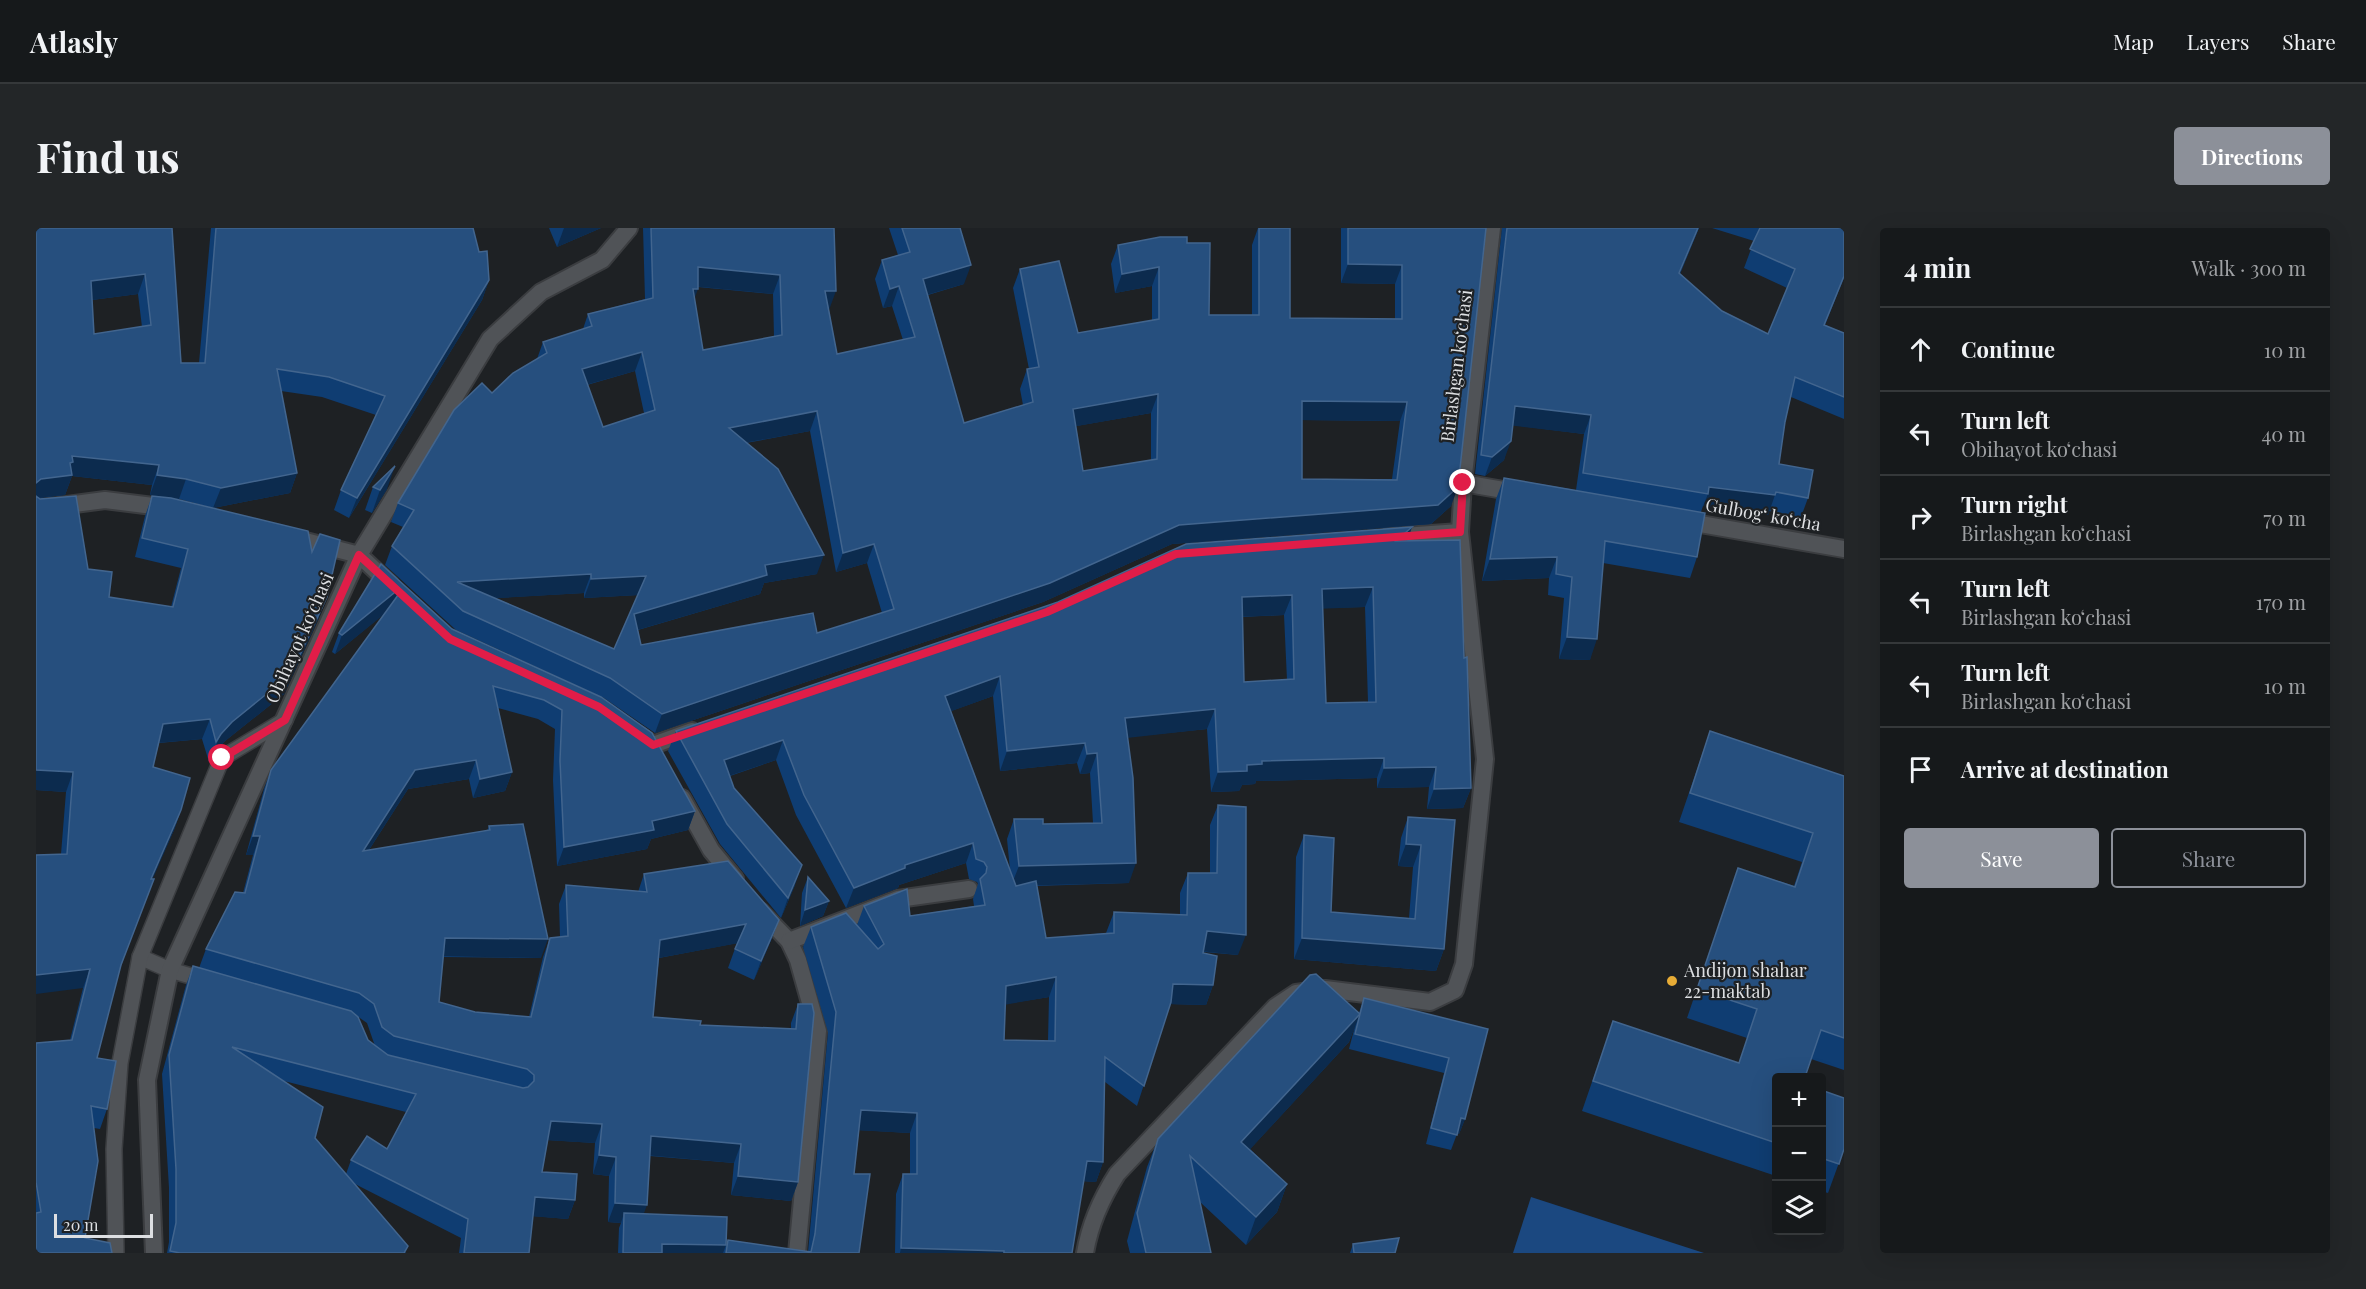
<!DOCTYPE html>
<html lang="en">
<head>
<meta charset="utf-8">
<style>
	:root { --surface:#16191b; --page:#232628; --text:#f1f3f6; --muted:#9ea0a3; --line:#35383a; --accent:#8c9099 }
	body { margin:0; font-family:"Playfair Display",serif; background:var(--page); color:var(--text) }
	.controls { position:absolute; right:18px; bottom:18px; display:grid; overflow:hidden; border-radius:6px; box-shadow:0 6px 24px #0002 }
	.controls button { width:54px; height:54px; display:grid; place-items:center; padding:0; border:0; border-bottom:2px solid var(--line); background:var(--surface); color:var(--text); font:30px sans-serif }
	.scale { position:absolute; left:18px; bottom:15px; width:99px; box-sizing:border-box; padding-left:6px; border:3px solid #dddfe2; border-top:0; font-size:16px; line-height:21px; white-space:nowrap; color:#dddfe2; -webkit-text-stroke:4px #1e2124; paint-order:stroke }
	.stop { position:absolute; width:18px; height:18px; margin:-14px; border:4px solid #e11d48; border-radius:50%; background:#fff }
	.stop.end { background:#e11d48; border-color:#fff; box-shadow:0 2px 6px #0008 }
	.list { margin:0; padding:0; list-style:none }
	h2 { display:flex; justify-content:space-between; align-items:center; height:78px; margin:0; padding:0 24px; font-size:26px }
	h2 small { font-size:20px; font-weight:400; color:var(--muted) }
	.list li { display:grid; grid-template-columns:39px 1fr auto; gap:18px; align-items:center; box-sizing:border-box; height:84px; padding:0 24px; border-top:2px solid var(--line) }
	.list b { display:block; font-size:22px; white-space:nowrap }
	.list p { margin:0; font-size:20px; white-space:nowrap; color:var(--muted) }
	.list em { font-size:20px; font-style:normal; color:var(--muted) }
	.actions { display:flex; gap:12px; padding:18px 24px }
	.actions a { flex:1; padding:14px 0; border:2px solid var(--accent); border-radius:6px; text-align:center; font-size:21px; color:var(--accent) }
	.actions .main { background:var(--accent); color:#fff }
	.icon { flex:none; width:33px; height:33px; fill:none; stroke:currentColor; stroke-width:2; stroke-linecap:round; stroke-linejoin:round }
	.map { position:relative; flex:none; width:1808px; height:1025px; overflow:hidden; border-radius:6px }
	header { display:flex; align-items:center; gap:36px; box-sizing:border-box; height:84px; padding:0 30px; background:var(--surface); border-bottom:2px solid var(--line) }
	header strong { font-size:28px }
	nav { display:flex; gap:33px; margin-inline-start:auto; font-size:21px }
	.intro { display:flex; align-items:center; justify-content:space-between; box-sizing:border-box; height:144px; padding:0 36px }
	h1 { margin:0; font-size:42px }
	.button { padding:15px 27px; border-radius:6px; background:var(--accent); color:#fff; font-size:21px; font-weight:700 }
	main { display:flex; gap:36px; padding:0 36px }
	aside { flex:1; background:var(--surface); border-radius:6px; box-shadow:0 6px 24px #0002 }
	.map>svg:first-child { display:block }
	.green { fill:#1b4880 }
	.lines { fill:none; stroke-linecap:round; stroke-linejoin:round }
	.service-casing { stroke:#3b3d40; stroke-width:18 }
	.minor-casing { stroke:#3b3d40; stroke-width:20 }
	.service { stroke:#505357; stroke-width:15 }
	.minor { stroke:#505357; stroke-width:16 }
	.wall { fill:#0f3d72; fill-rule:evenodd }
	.shaded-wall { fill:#0c2b4e }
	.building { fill:#264f7e; stroke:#42658e; stroke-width:1.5; fill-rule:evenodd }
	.route { stroke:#e11d48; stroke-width:8 }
	.poi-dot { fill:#e7ac36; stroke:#1e2124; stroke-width:2 }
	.labels { text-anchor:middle; stroke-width:4.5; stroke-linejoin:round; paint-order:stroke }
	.street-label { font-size:18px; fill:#dddfe2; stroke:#1e2124 }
	.poi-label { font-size:18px; fill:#dddfe2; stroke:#1e2124; text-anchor:start }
</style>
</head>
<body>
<header>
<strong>Atlasly</strong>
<nav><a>Map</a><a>Layers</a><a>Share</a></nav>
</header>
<div class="intro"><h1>Find us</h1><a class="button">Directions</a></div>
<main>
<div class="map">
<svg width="1808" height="1025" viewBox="0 0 1808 1025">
	<rect width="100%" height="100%" fill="#1e2124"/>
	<!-- green -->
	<polygon class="green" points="1495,969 1668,1025 1477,1025"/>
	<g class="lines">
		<defs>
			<g id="service">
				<polyline points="104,729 134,742 172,753"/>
				<polyline points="80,1025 78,921 84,835 104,729 186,530 249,492"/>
			</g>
			<g id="minor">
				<polyline points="1427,255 1485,265"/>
				<polyline points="0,281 69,272 133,280"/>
				<polyline points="1647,293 1808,321"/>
				<polyline points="254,309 323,327 355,357"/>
				<polyline points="1352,309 1424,304"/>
				<polyline points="603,507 617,517 656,503"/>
				<polyline points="646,570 675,622 699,651"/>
				<polyline points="724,683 753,713 762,732 782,803 761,1025"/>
				<polyline points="753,713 862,671 933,661"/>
				<polyline points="118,1025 111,852 134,742 323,327 454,111 505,64 566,32 593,0"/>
				<path d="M1049,1025C1054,995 1065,971 1081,946L1239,779L1260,765L1289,761L1394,774L1419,762L1428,736L1449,531L1424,304L1427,255L1456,0"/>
			</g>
		</defs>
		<!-- service casing -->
		<use href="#service" class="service-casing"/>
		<!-- minor casing -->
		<use href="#minor" class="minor-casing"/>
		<!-- service -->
		<use href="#service" class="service"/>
		<!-- minor -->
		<use href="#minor" class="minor"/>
	</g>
	<!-- wall -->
	<g class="wall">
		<path d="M0,0H136L145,135H163L175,0H437L443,24L453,52L446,72L313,290L298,282L305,262L340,187L286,169L245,163L261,245L254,265L177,280L143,271L114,267L116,257L36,248L29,267L3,270L52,341L73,369L135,379L145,340L99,329L109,288L116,268L283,389L248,466L189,513L177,526L173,534L166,511L123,515L117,539L145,582L138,602L116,651L84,741L61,830L71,881L64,901L58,900L0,1025V815L34,812L47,760L25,626L30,564L0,562ZM102,66L106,99L58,106L56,72Z"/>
		<polygon points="513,0 565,0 521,19"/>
		<path d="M607,0H798L793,82L801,126L867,112L856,78L847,80L839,51L846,32L862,27L853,0H924L928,56L892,67L928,195L987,177L984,161L991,141H993L977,60L984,41L1042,105L1116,93V58L1079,65L1075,36L1082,17L1151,15L1173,87H1216V17L1222,0H1254V90L1359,91V56L1305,55V0H1450L1415,278L1395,296L1136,316L1007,374L619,505L568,470L420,402L349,337L356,318L367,299L355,294L362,275L456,165L501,131L507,114L547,101L552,86L609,71ZM662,59L737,66L738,109L667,122L658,70ZM599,143L608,185L567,199L551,157ZM1115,185V232L1047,243L1040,198ZM1266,192L1364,193L1356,251H1266ZM774,203L800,344L831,335L846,385L781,405L605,417L602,402L724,366L728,355L781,346L710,215ZM548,365V370L602,367L578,421L459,370Z"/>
		<polygon points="1466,0 1663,0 1644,46 1686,83 1732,106 1751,60 1708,40 1718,13 1676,0 1808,0 1808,50 1789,97 1808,105 1808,191 1755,169 1749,194 1743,236 1772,270 1765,289 1733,283 1732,287 1667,278 1665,284 1661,329 1654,350 1567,335 1554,432 1523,431 1528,370 1512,367 1513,350 1446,353 1460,271 1468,250 1540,262 1548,206 1477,197 1468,232 1449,248 1439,246"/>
		<polygon points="337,259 351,261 336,285 329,282"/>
		<path d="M1376,299L1371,313L1428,430L1435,560L1427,580L1391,581L1393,559L1341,560V550L1220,553L1219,556L1206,557L1203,563L1175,564L1171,501L1092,509L1093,655L1000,658L1010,710L1070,705L1078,684L1144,687V665L1152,645H1174V597L1182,577L1202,727L1168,724L1177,757L1170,777L1134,776L1101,878L1069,854L1067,934L1060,954L1047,953L1036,1025H859L860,966L867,946H874V905L823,902L818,946L823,1025H582L583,1000L585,995L572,994L573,948L557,946L559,915L512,912L506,944L539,972L532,991L497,988L493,1025H423L425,1010L319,956L370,1025H131L133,1014V960L126,846L150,757L157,738L163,740L170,721L207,665L217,627H210L228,561L235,542L349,385L299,426L296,424L303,405L345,336L416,401L565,469L659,583L652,602L615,611L611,621L521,638L517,552L519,501L502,491L462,480L476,544L469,563L437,570L433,551L372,561L333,622L451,603L453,598L505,730L407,729L403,774L439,784L493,789L507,729L514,710L524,709L523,676L530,657L602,664L608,646L736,710L718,752L692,740L701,715L623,730L617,789L664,797L755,801V795L762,776V954L755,973L695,967L698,935L614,928L607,986L690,1017L692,1012L772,1024L792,804L767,719L775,699L821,697L828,678L874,688L938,678L937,671L942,656L941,654L933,651L930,635L863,657L862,660L810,680L760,587L740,532L694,548L698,560L759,657L745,690L684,616L632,523L640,503ZM1329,379L1332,474L1290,475L1287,380ZM1248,387L1251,452L1208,454L1206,389ZM957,468L964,543L1041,535L1044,546L1054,545L1057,595L1007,596L978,591L971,611L974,642L915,483ZM1013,769L1012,813L968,812L969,776ZM321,788L331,795L339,818L332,812ZM248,853L370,884L351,921L315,932L310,946L279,910Z"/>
		<polygon points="1674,503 1808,548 1808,842 1775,831 1740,849 1740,948 1546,883 1577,793 1703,835 1711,810 1651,790 1702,640 1758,658 1766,634 1643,594"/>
		<polygon points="1372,589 1419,592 1408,721 1400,743 1258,731 1260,629 1268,607 1295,684 1373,690 1377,639 1362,638 1365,610"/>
		<polygon points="772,649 793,673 787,688 764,698 766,665"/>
		<polygon points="1328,770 1452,801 1429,891 1423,906 1421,906 1415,922 1390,916 1408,845 1313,821 1319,798 1313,814 1214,921 1251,956 1241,984 1210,1017 1164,974 1175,1025 1094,1025 1091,1013 1111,939 1122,911 1323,785"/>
		<polygon points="1785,862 1808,921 1792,965 1785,963"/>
		<polygon points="1317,1016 1359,1025 1314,1025"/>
	</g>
	<!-- shaded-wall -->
	<g class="shaded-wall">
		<polygon points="528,0 565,0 521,19"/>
		<polygon points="1662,0 1663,0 1636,64 1643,45"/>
		<polygon points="1312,36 1366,37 1359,56 1305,55"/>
		<polygon points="935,37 928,56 880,70 887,51"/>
		<polygon points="662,39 744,47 737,66 655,58"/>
		<polygon points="1123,39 1116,58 1079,65 1086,46"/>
		<polygon points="109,46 102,66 48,73 55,53"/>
		<polygon points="453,52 446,72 313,290 321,270"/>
		<polygon points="863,58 856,78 847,80 854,61"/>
		<polygon points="657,61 662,61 655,80"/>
		<polygon points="789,63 800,63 793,82"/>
		<polygon points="606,124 599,143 539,160 546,141"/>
		<polygon points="1122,166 1115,185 1030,200 1037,181"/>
		<polygon points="1266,173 1371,174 1364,193 1259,192"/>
		<polygon points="1479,178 1555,187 1548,206 1472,197"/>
		<polygon points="781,183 774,203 686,219 693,200"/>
		<polygon points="1475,213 1468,232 1449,248 1456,229"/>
		<polygon points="36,228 123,237 116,257 36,248 29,267 0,270 0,255"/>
		<polygon points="359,238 351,261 336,285 344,262"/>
		<polygon points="261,245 254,265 177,280 185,260"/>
		<polygon points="121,247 150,251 143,271 114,267"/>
		<polygon points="1422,259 1415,278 1395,296 1136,316 1007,374 619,505 626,486 1143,297"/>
		<polygon points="1673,259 1739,267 1732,287 1667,278 1672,266"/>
		<polygon points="1376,299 1369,319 1360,313"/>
		<polygon points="838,316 831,335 800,344 807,325"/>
		<polygon points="788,327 781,346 728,355 724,366 591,405 598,386 729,337"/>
		<polygon points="1521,329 1513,350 1446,353 1454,331"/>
		<polygon points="555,346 548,365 416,373 421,354"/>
		<polygon points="610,348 603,367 548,370 555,351"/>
		<polygon points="1337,359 1329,379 1279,381 1286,361"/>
		<polygon points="363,361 356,380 299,426 306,407"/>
		<polygon points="1256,367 1248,387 1198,389 1206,369"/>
		<polygon points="291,369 283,389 248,466 189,513 177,526 173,534 185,506 196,494"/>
		<polygon points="1531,409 1561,411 1554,432 1523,431"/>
		<polygon points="964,448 957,468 902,488 909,468"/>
		<polygon points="1179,481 1171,501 1082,511 1089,490"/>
		<polygon points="174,491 166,511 120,515 127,496"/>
		<polygon points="747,512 740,532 681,552 688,532"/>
		<polygon points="1049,515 1041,535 964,543 971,523"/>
		<polygon points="1061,525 1054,545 1044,546 1051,526"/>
		<polygon points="1348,530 1341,550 1220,553 1219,556 1206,557 1203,563 1175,564 1182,544 1226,533"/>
		<polygon points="440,532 433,551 372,561 320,642 327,623 379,542"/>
		<polygon points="1400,539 1393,559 1341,560 1348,540"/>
		<polygon points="0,542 37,544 30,564 0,562"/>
		<polygon points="476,544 469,563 437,570 444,551"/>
		<polygon points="1435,560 1427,580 1391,581 1398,561"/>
		<polygon points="145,582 138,602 108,671 115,651"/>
		<polygon points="659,583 652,602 615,611 611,621 521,638 528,619 616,593"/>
		<polygon points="217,608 224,608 217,627 210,627"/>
		<polygon points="937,615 930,635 863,657 862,660 810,680 818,660 869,637"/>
		<polygon points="1370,616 1385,617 1377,639 1362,638"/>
		<polygon points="1100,635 1093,655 975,658 983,638"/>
		<polygon points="766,637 759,657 745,690 752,670"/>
		<polygon points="793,673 787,688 764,698 769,682"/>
		<polygon points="743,692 736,710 718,752 725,733"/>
		<polygon points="710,696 703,715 617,731 624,712"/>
		<polygon points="1171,703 1210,707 1202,727 1164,723"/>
		<polygon points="409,710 512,711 505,730 402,728"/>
		<polygon points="1266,710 1408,721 1400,743 1258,731"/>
		<polygon points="54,741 47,760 0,766 0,747"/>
		<polygon points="1020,749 1013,769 962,778 970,758"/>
		<polygon points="1137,756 1177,757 1170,777 1130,776"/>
		<polygon points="1324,786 1313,814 1195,942 1205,914"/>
		<polygon points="825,882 881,885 874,905 817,902"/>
		<polygon points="1425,890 1429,891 1423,906 1419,906"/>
		<polygon points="515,893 566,896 559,915 508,912"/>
		<polygon points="615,908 705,916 698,935 609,927"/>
		<polygon points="563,927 580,929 573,948 557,946"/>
		<polygon points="1051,933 1067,934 1060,954 1043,953"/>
		<polygon points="702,948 762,954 755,973 695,967"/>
		<polygon points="1251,956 1241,984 1210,1017 1220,989"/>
		<polygon points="499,969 539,972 532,991 493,988"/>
		<polygon points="579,975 611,977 604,996 588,985 585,995 572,994"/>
		<polygon points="626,1016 690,1017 687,1025 623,1025"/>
		<polygon points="865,1020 968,1023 967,1025 864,1025"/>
	</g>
	<!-- building -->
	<g class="building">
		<path d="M0,0H136L145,135H169L180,0H437L443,24L451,23L453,52L321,270L305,262L349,168L293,149L241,141L261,245L185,260L150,251L121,247L123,237L36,228L37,234L34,235L36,247L5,251L0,255ZM109,46L115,97L58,106L55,53Z"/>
		<path d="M615,0H798L800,63H789L801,126L879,109L863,58L854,61L846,32L874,24L866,0H924L935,37L887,51L928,195L997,174L991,141L1003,139L984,41L1023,33L1042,105L1123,91V39L1086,46L1082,17L1124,9H1151V15H1174L1173,87H1223V0H1254V90L1366,91V37L1312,36V0H1450L1422,259L1402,277L1143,297L1014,355L626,486L574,450L427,383L356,318L378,282L362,275L418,182L446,155L456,165L477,145L511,125L507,114L556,98L552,86L617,70ZM662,39L744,47L746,107L667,122L657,61H662ZM606,124L619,182L567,199L546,141ZM1122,166L1121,231L1047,243L1037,181ZM1266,173L1371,174L1361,252L1266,251ZM781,183L807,325L838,316L858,381L781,405L777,385L605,417L598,386L731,347L729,337L788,327L742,241L693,200ZM555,346V351L610,348L578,421L421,354Z"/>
		<polygon points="1471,0 1662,0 1643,45 1686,83 1732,106 1759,41 1714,21 1724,0 1808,0 1808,48 1788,97 1808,105 1808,169 1759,149 1749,194 1743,236 1777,242 1772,270 1740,264 1739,267 1673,259 1672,266 1547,245 1555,187 1479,178 1475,213 1456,229 1445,227"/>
		<polygon points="359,238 344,262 337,259"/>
		<polygon points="1468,250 1669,285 1661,329 1569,313 1561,411 1531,409 1536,349 1520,346 1521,329 1454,331"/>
		<polygon points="0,268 4,271 40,268 52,341 76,344 73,369 137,379 152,321 106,310 116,268 135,270 272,303 276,324 284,306 304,312 291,369 255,446 196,494 185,506 180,514 174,491 127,496 117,539 154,550 145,582 115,651 118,651 85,737 61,830 80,833 71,881 55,878 62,933 49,1010 74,1015 76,1025 0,1025 0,985 5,984 0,954 0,815 36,812 54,741 0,747 0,627 31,626 37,544 0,542"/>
		<path d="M1376,299L1360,313L1424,312L1428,430L1431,429L1435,560L1398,561L1400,539L1348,540V530L1226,533V536L1211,537V543L1182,544L1179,481L1089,490L1097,550L1100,635L983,638L978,591H1007V596L1066,595L1061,525L1051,526L1049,515L971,523L964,448L909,468L980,658L1000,653L1010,710L1078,705V684L1151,687L1152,645H1181L1182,577L1210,579V707L1171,703L1167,725L1181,728L1177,757L1137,756L1135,774L1108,858L1069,829L1067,934L1051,933L1036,1025H968V1023L865,1020L867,946H881V885L825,882L818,946H834L823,1025H690L692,1012L775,1024L779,1006L800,784L775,699L810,685L842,721L848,716L828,678L871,661L874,688L949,677L944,651L950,645L951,639L948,634L940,631L937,615L869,637V640L818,660L768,567L747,512L688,532L698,560L766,637L752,670L691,596L640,503L1022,374L1150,316ZM1337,359L1340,474L1290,475L1286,361ZM1256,367L1258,451L1208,454L1206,369ZM1020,749L1019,813L968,812L970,758Z"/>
		<polygon points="345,336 416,401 565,469 616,505 659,583 616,593 618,602 528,619 524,533 526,482 508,472 457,458 476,544 444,551 440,532 379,542 327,623 454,602 453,598 487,596 512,711 409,710 403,774 439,784 495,789 514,710 532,708 530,657 611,664 608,646 692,633 743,692 725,733 699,721 710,696 624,712 617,789 665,793 664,797 760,801 762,776 776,776 778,785 762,954 702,948 705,916 615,908 611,977 579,975 580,929 563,927 566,896 515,893 506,944 541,946 539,972 499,969 493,1025 428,1025 432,991 315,932 331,908 351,921 380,866 196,819 287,879 279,910 372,1018 368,1025 144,1025 134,1023 140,995 140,941 133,827 157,738 315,783 322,789 332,812 352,827 487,860 492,859 498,853 498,847 491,841 358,808 346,799 338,776 323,765 170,721 199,664 209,665 224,608 217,608 235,542 365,363 363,361 306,407 303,405"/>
		<polygon points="1674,503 1808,548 1808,810 1785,802 1769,849 1740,849 1740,915 1557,853 1577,793 1703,835 1721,781 1661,761 1702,640 1759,659 1777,605 1654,565"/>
		<polygon points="1372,589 1419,592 1408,721 1266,710 1268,607 1298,610 1295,684 1379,691 1385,617 1370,616"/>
		<polygon points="772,649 793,673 769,682"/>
		<polygon points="1280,746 1324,786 1205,914 1251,956 1220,989 1154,928 1175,1025 1110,1025 1101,985 1122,911 1274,747"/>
		<polygon points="1328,770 1452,801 1429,891 1425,890 1421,907 1395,900 1413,830 1319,806"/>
		<polygon points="1785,862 1808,870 1808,921 1803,936 1785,930"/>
		<polygon points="588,985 691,989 690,1017 626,1016 626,1025 587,1025"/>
		<polygon points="1363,1010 1359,1025 1318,1025 1317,1016"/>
	</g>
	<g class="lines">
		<!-- route -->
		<polyline class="route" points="186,530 249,492 323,327 414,411 563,479 617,517 1011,384 1140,326 1424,304 1427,255"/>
	</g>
	<!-- markers -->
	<circle class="poi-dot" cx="1636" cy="753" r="6"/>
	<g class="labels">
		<!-- street labels -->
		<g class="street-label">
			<text transform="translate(1421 138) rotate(-83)" y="6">Birlashgan koʻchasi</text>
			<text transform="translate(1727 287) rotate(10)" y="6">Gulbogʻ koʻcha</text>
			<text transform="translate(264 410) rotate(-66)" y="6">Obihayot koʻchasi</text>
		</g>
		<!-- poi labels -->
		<g class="poi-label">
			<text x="1648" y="749">Andijon shahar<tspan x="1648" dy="21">22-maktab</tspan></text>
		</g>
	</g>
</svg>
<div class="controls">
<button>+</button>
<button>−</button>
<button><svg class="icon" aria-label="layers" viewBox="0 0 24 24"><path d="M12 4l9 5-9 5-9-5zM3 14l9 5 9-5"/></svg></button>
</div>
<div class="scale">20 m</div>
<div class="stop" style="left:186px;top:530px"></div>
<div class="stop end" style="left:1427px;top:255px"></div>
</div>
<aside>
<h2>4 min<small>Walk · 300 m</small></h2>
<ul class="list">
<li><svg class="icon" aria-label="ahead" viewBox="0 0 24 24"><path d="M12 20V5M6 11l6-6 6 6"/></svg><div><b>Continue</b></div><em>10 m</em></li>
<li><svg class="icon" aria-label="left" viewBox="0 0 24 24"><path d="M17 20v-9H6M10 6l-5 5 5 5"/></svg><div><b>Turn left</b><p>Obihayot koʻchasi</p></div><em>40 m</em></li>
<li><svg class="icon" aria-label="right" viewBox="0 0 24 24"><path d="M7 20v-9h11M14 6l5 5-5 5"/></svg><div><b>Turn right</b><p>Birlashgan koʻchasi</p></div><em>70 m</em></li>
<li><svg class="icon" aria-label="left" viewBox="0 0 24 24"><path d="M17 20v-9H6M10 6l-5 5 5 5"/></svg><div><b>Turn left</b><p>Birlashgan koʻchasi</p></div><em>170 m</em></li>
<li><svg class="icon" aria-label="left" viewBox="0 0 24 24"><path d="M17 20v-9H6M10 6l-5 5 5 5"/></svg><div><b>Turn left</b><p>Birlashgan koʻchasi</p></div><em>10 m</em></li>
<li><svg class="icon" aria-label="arrive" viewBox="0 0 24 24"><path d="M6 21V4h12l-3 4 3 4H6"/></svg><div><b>Arrive at destination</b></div></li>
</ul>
<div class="actions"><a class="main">Save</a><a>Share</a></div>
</aside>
</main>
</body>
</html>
